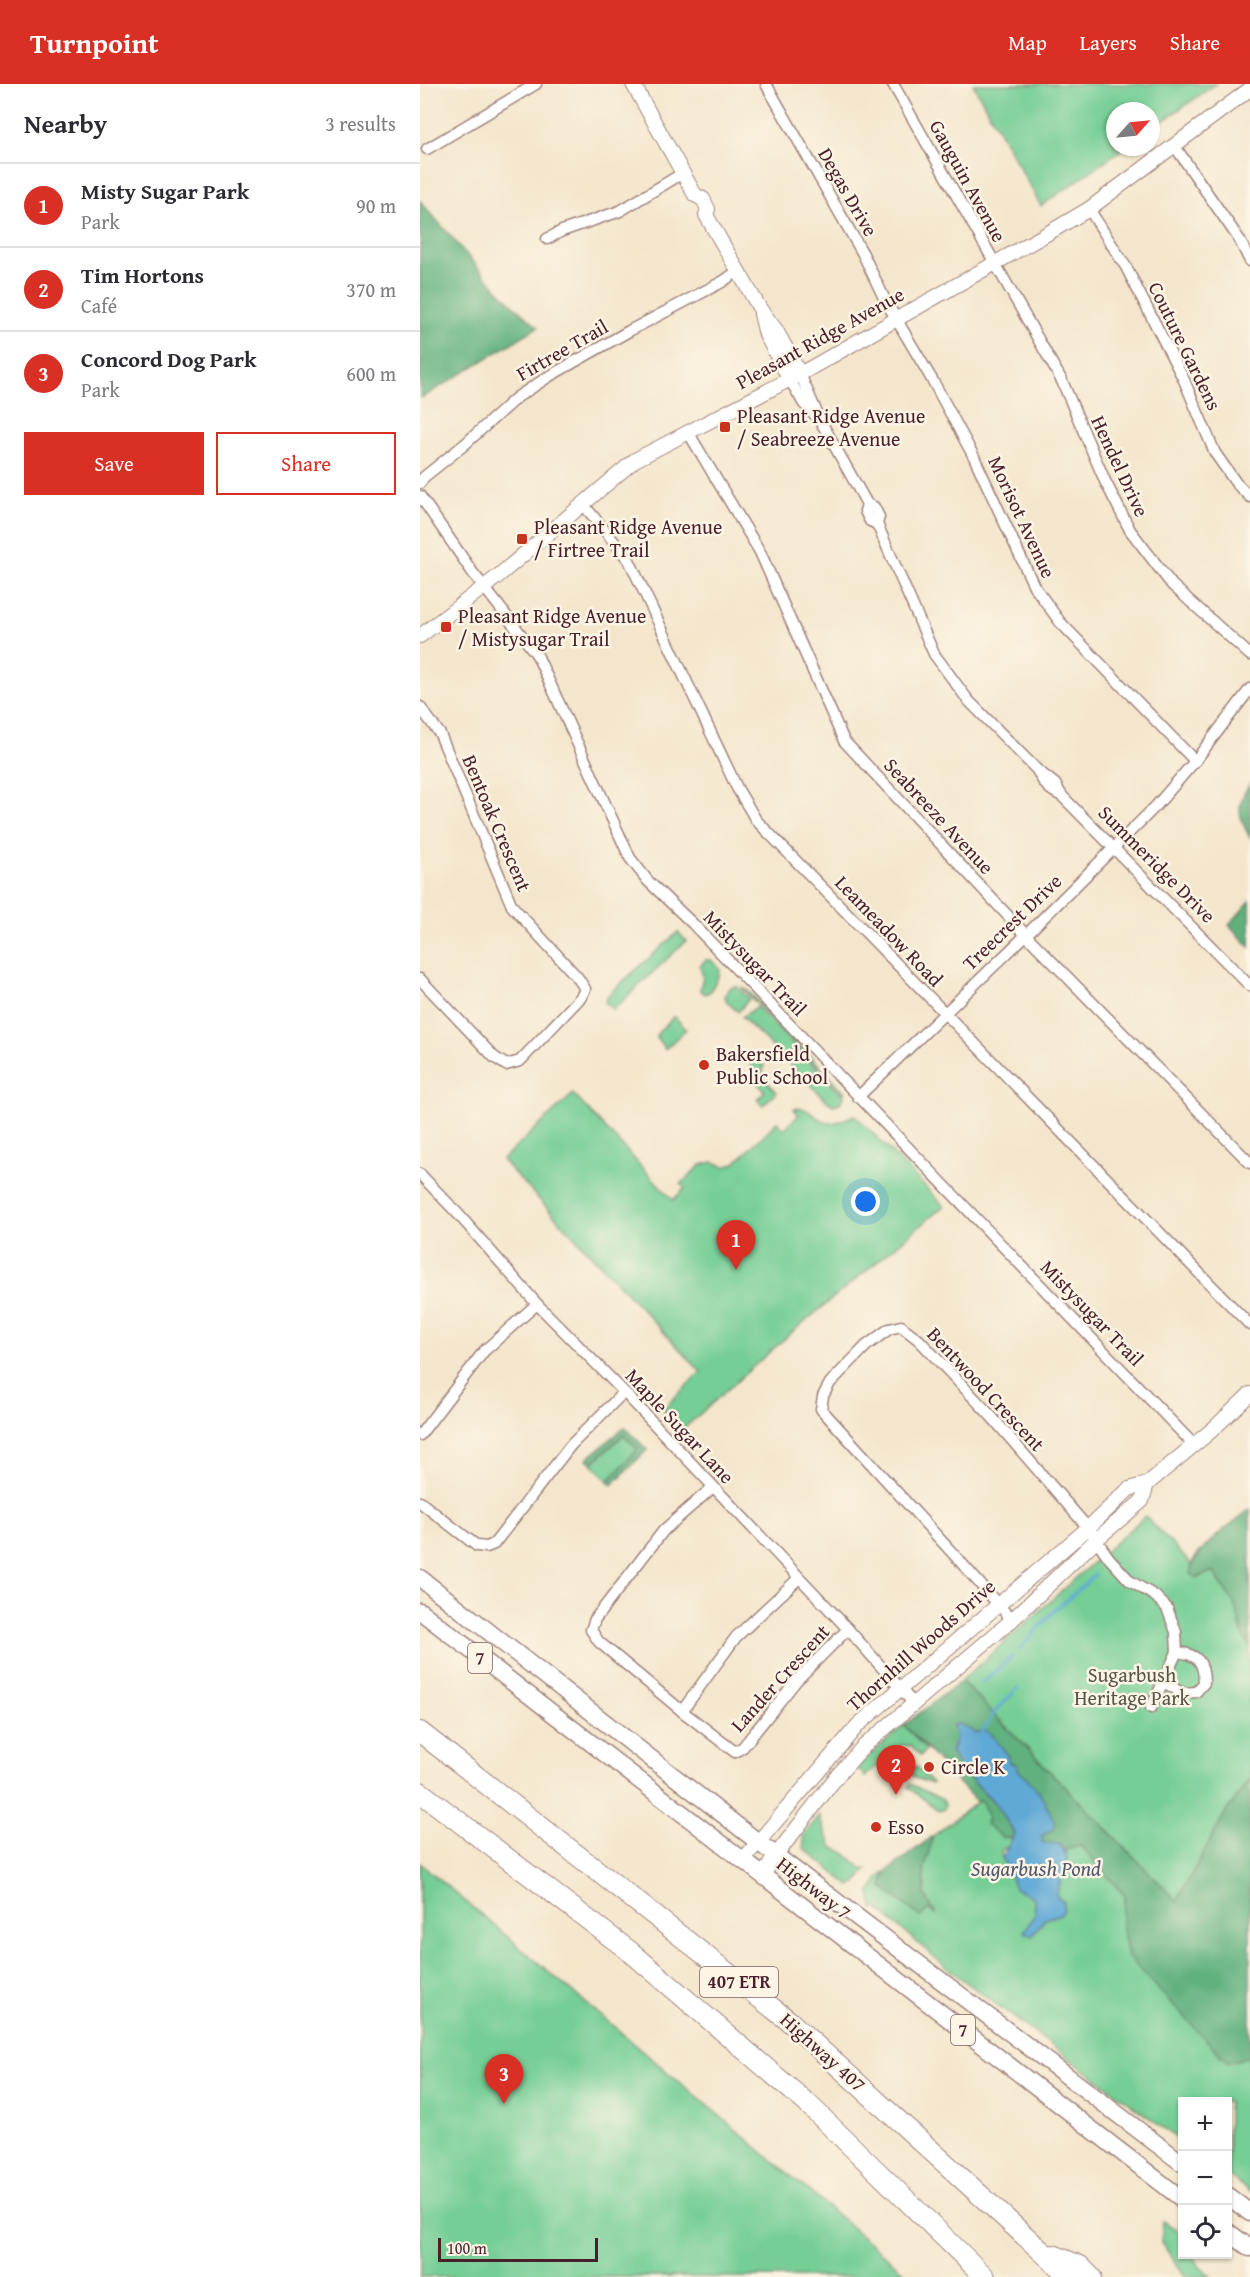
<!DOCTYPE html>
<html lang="en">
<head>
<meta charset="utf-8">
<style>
	:root { --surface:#fff; --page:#f2f2f3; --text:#2b2b33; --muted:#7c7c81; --line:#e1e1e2; --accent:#d93025 }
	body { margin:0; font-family:"Gentium Book Plus",serif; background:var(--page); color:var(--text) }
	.controls { position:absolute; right:18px; bottom:18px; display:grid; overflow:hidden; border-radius:0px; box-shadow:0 2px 4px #0004 }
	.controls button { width:54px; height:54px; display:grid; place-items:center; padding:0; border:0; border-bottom:2px solid var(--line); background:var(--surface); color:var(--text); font:30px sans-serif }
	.compass { position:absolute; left:686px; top:18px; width:54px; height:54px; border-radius:50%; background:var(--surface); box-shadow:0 2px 4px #0004; rotate:63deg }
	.scale { position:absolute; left:18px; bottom:15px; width:160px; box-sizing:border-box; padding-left:6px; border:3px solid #4a1f2b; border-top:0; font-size:16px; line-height:21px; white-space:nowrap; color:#4a1f2b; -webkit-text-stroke:4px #fcf5e5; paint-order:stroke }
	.you { position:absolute; left:446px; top:1118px; width:21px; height:21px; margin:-15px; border:4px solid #fff; border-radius:50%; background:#1a73e8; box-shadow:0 0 0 9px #1a73e833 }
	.badge { display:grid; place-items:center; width:39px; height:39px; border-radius:50%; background:var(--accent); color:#fff; font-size:20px; font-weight:700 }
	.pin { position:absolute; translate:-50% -50px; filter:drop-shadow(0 2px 3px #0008) }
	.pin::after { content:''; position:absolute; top:32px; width:21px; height:18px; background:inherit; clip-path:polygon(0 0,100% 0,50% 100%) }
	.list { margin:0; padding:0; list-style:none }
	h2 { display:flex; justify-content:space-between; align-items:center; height:78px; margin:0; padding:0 24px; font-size:26px }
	h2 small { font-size:20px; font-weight:400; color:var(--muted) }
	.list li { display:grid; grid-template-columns:39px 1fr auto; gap:18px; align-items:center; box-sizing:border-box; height:84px; padding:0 24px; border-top:2px solid var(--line) }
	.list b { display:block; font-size:22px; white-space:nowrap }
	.list p { margin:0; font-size:20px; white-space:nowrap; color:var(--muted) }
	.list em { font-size:20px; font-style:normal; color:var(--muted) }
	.actions { display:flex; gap:12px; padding:18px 24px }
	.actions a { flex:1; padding:14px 0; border:2px solid var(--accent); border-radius:0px; text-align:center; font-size:21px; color:var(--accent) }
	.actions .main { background:var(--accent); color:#fff }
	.icon { flex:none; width:33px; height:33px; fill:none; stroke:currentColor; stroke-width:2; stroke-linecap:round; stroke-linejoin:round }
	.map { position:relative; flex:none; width:830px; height:2193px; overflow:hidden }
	header { display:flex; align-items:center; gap:36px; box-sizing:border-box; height:84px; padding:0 30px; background:var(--accent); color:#fff }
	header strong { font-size:28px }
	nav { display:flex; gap:33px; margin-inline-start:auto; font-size:21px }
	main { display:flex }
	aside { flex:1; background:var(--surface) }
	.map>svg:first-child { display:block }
	.green { fill:#75ce94; stroke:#607660; stroke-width:1.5 }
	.forest { fill:#60b17e; stroke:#556854; stroke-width:1.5 }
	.water { fill:#5ea9d6; stroke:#546480; stroke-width:1.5 }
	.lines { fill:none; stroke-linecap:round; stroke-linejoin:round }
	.stream { stroke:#5ea9d6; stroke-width:3 }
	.minor-casing { stroke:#9f827c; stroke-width:13 }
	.tertiary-casing { stroke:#9f827c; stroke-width:16 }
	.primary-casing { stroke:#9f827c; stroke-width:19 }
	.motorway-casing { stroke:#9f827c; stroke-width:22 }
	.minor { stroke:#fff; stroke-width:10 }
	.tertiary { stroke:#fff; stroke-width:14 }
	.primary { stroke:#fff; stroke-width:16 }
	.motorway { stroke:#fff; stroke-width:20 }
	.poi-dot { fill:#c8321e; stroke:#fcf5e5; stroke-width:2 }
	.labels { text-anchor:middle; stroke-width:5; stroke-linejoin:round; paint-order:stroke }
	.shield { fill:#fcf5e5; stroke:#7f5f63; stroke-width:1.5 }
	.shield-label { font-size:18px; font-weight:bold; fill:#4a1f2b }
	.street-label { font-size:20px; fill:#4a1f2b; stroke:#fcf5e5 }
	.poi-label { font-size:20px; fill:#4a1f2b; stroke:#fcf5e5; text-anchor:start }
	.park-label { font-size:20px; fill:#57544a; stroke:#fcf5e5 }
	.water-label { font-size:21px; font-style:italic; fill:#52566f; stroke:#fcf5e5 }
</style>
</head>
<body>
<header>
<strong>Turnpoint</strong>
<nav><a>Map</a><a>Layers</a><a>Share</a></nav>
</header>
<main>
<aside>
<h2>Nearby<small>3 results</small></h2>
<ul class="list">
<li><span class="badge">1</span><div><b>Misty Sugar Park</b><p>Park</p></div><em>90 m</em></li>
<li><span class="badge">2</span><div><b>Tim Hortons</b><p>Café</p></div><em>370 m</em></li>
<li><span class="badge">3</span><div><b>Concord Dog Park</b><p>Park</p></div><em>600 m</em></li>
</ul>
<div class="actions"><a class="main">Save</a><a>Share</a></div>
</aside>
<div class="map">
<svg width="830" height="2193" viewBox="0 0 830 2193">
	<rect width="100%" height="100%" fill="#fcf5e5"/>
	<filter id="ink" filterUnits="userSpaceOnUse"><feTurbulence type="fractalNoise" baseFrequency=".0167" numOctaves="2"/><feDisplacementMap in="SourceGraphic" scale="12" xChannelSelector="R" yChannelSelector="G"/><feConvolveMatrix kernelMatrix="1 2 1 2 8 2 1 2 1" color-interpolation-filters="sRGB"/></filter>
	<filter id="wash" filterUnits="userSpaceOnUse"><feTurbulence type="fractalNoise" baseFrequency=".008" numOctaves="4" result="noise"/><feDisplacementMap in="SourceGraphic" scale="24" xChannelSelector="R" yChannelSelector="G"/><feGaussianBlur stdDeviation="1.35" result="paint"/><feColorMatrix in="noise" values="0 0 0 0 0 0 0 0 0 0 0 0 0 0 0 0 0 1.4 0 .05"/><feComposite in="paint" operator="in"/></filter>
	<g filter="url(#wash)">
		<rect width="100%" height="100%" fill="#f4e6cc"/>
		<!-- green -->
		<g class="green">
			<polygon points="553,0 796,0 731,45 731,27 695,27 695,63 705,63 621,122"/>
			<polygon points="258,848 266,857 193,926 185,918 190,909"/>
			<polygon points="286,876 291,876 300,885 299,891 290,908 285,910 280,906 283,893 280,882"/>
			<polygon points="316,902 329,915 318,928 307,918 305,912 310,904"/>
			<polygon points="321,903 326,905 425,1008 424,1010"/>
			<polygon points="337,923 424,1013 420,1019 413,1021 408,1018 322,933"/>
			<polygon points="254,932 266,945 245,965 237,954 237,950"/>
			<polygon points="336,974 344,982 342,993 357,1008 343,1021 337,1015 345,1007 336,998 342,993 330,981"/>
			<path d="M153,1010L253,1116L265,1104L261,1100L281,1081L293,1078C307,1083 302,1084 315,1079L357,1038L364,1045L379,1031L374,1025C390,1020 396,1039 411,1039C419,1039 427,1034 435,1031L524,1122L370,1250L262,1346L243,1325L281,1288L82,1076Z"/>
			<polygon points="204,1351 218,1366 188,1397 172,1379"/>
			<polygon points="725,1432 771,1480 780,1467 771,1481 777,1494 793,1487 814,1519 824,1554 830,1562 830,1696 806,1728 757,1817 541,1597"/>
			<polygon points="484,1641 506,1666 500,1672 490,1662 481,1661 445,1693 437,1683"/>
			<polygon points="496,1682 512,1699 511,1700 495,1694 490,1689"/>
			<polygon points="490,1700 521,1715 525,1721 524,1725 520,1727 515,1724 488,1703"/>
			<polygon points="561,1715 568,1732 583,1754 592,1754 588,1763 581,1767 582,1774 644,1818 636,1812 641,1795 649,1783 644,1766 661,1762 705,1812 702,1841 807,1978 830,1973 830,2108 808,2091 808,2018 762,2018 762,2058 531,1887 454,1822 454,1827 450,1809 460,1793 466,1788 462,1803 501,1833 508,1824 515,1829 505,1812 504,1785 513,1752"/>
			<polygon points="400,1731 400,1736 412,1763 425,1769 444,1786 447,1785 437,1799 430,1802 384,1764 383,1752"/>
			<polygon points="0,1779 481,2185 489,2193 0,2193"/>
			<path d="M743,2137C763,2147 762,2149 762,2170L772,2171L778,2181L791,2193H766L741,2158Z"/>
		</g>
		<!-- forest -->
		<g class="forest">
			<path d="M0,117C38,159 74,207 118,243L2,314L0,310Z"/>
			<path d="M830,700V754C818,731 815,722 830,700Z"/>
			<polygon points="830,817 830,863 809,841"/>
			<polygon points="205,1343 227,1366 192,1401 188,1397 218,1365 203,1351 172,1379 167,1375"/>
			<path d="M830,1425V1562L824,1554L814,1519L793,1487L777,1494L770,1490C773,1465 811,1441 830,1425Z"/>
			<polygon points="541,1597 757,1817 806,1728 830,1696 830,1973 807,1978 708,1873 702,1841 705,1812 661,1762 644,1766 623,1759 621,1752 632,1746 598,1688 597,1681 589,1678 589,1672 564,1646 556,1649 534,1641 536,1654 531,1669 541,1685 575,1719 595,1750 592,1754 583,1754 566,1740 568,1732 561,1716 557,1718 484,1641"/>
			<polygon points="513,1752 504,1785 505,1812 516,1830 508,1825 501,1833 462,1803 466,1788"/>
		</g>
		<!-- water -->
		<path class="water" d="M538,1640L556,1649L564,1646C572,1650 589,1669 589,1678L597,1681C598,1689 603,1690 608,1695C620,1708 629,1724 635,1740L632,1746L621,1752L623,1759L640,1760L646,1770L649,1783L641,1795L636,1812L644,1818V1826L641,1830L625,1835L612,1852L604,1848L615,1830L614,1814L595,1804L582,1774L595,1749L575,1719L541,1685L531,1669L536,1654L533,1641Z"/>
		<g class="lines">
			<!-- stream -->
			<g class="stream">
				<polyline points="684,1484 685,1483"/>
				<polyline points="600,1565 634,1527 675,1491"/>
				<polyline points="563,1598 592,1573"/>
				<polyline points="562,1648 575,1628 598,1604"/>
			</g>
		</g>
	</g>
	<g filter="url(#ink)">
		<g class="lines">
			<defs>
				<g id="minor">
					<polyline points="346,0 443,170 465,216 514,299 554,373 614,502 640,538 775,677"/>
					<polyline points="473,0 642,297 685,397 710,446 752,501 830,571"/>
					<polyline points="754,61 819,155 830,177"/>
					<polyline points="7,65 116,0"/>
					<polyline points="669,125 706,183 764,296 795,369 816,399 830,413"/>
					<polyline points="127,155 142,147 200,127 263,89"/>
					<polyline points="380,290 400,336 447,420 454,423 459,433 457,440 514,570 548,616 617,686 635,700 642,712 830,902"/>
					<polyline points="370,296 384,320 395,331"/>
					<polyline points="268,348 340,468 424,657 606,851 830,1079"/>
					<polyline points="0,399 4,393 44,361 96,314 128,293 209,247 302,198 318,187"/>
					<polyline points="0,412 53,489 117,571 210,774 228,797 273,840 774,1361"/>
					<polyline points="163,420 209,476 317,704 336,736 830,1241"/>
					<polyline points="447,420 445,427 450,437 457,440"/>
					<polyline points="0,623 20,650 92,822 158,894 165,905 161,913 100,977 86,981 74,973 0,895"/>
					<path d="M617,686C624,700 628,706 642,712"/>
					<polyline points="438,1013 606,851 736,722 775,677 830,605"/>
					<polyline points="0,1090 39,1131 117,1220 204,1308 428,1545 493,1619"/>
					<polyline points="0,1351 64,1267 117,1220"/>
					<polyline points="293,1403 244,1446 175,1535 171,1546 179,1558 262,1627 315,1668 323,1663 376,1597 428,1545"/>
					<polyline points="0,1418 57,1462 67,1463 74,1460 151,1361 204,1308"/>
					<polyline points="592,1536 537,1474 401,1325 403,1312 410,1299 446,1262 469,1245 481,1242 499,1256 571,1332 668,1444 689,1474 710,1497 735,1512 747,1524 756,1548 757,1568 731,1624"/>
					<path d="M742,1597L762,1609L776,1608L784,1599C784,1578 778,1570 757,1568"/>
					<polyline points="262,1627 316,1553 379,1494"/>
				</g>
				<g id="tertiary">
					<polyline points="213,0 275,111 283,115 288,125 286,131 340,225 356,246 380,290"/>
					<polyline points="341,230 346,251 370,296"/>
					<polyline points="0,552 77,493 215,376 380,290 630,148 669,125 830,5"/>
					<polyline points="322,1777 438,1641 668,1444 709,1405 727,1400 792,1346 830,1310"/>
					<polyline points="343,1791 356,1771 418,1691 443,1663 592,1536 677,1455 722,1417 727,1400"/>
				</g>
				<g id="primary">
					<polyline points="0,1494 338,1758 762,2079"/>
					<polyline points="0,1527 762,2115"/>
					<polyline points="808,2112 830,2129"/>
					<polyline points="808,2148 830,2164"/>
				</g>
				<g id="motorway">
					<polyline points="0,1648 369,1937 650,2193"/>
					<polyline points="0,1708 212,1869 389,2021 565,2193"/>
					<polyline points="633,2171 660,2182 671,2193"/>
				</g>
			</defs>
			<!-- minor casing -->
			<use href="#minor" class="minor-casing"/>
			<!-- tertiary casing -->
			<use href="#tertiary" class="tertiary-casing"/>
			<!-- primary casing -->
			<use href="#primary" class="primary-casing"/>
			<!-- motorway casing -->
			<use href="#motorway" class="motorway-casing"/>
			<!-- minor -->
			<use href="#minor" class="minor"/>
			<!-- tertiary -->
			<use href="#tertiary" class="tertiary"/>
			<!-- primary -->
			<use href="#primary" class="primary"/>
			<!-- motorway -->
			<use href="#motorway" class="motorway"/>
		</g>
	</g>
	<!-- markers -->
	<g class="poi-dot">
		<rect x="299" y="337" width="12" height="12" rx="3"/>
		<rect x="96" y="449" width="12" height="12" rx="3"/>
		<rect x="20" y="537" width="12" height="12" rx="3"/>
		<circle cx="284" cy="981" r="6"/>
		<circle cx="509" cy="1683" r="6"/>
		<circle cx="456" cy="1743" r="6"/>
	</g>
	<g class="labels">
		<!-- shield labels -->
		<g class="shield">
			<rect x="48" y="1559" width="24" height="30" rx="4.5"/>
			<rect x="280" y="1883" width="78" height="30" rx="4.5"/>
			<rect x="531" y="1931" width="24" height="30" rx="4.5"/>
		</g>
		<g class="shield-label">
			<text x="60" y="1580">7</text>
			<text x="319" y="1904">407 ETR</text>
			<text x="543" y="1952">7</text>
		</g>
		<!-- street labels -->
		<g class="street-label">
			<text transform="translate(548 97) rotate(61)" y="7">Gauguin Avenue</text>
			<text transform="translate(428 108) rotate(60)" y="7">Degas Drive</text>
			<text transform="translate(400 254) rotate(-29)" y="7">Pleasant Ridge Avenue</text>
			<text transform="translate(765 262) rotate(64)" y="7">Couture Gardens</text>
			<text transform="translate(142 266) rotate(-30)" y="7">Firtree Trail</text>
			<text transform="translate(700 382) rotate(65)" y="7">Hendel Drive</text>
			<text transform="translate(602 433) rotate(65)" y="7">Morisot Avenue</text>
			<text transform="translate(519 732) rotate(47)" y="7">Seabreeze Avenue</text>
			<text transform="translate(77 739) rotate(67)" y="7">Bentoak Crescent</text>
			<text transform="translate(737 780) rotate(45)" y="7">Summeridge Drive</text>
			<text transform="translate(592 838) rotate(-44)" y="7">Treecrest Drive</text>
			<text transform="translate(469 847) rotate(46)" y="7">Leameadow Road</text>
			<text transform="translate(335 879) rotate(46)" y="7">Mistysugar Trail</text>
			<text transform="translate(672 1229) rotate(46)" y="7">Mistysugar Trail</text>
			<text transform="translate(566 1305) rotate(47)" y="7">Bentwood Crescent</text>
			<text transform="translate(260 1342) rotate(47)" y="7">Maple Sugar Lane</text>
			<text transform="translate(501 1561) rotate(-41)" y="7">Thornhill Woods Drive</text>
			<text transform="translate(360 1594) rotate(-48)" y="7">Lander Crescent</text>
			<text transform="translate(394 1804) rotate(38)" y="7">Highway 7</text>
			<text transform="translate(403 1968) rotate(42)" y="7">Highway 407</text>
		</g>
		<!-- poi labels -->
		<g class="poi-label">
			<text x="317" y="339">Pleasant Ridge Avenue<tspan x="317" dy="23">/ Seabreeze Avenue</tspan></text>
			<text x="114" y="450">Pleasant Ridge Avenue<tspan x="114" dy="23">/ Firtree Trail</tspan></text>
			<text x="38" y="539">Pleasant Ridge Avenue<tspan x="38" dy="23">/ Mistysugar Trail</tspan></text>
			<text x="296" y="977">Bakersfield<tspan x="296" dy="23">Public School</tspan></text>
			<text x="521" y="1690">Circle K</text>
			<text x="468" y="1750">Esso</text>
		</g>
		<!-- park labels -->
		<g class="park-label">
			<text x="712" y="1598">Sugarbush<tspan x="712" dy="23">Heritage Park</tspan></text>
		</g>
		<!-- water labels -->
		<g class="water-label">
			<text x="616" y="1792">Sugarbush Pond</text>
		</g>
	</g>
</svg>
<div class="controls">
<button>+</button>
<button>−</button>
<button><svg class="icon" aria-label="locate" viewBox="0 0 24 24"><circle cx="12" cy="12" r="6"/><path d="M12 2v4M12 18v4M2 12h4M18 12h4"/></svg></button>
</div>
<svg class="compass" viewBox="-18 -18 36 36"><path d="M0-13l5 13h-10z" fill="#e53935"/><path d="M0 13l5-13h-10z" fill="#7c7c81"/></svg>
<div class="scale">100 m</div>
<div class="you"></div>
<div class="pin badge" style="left:316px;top:1186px">1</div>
<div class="pin badge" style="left:476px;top:1711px">2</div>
<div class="pin badge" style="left:84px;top:2020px">3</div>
</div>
</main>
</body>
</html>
